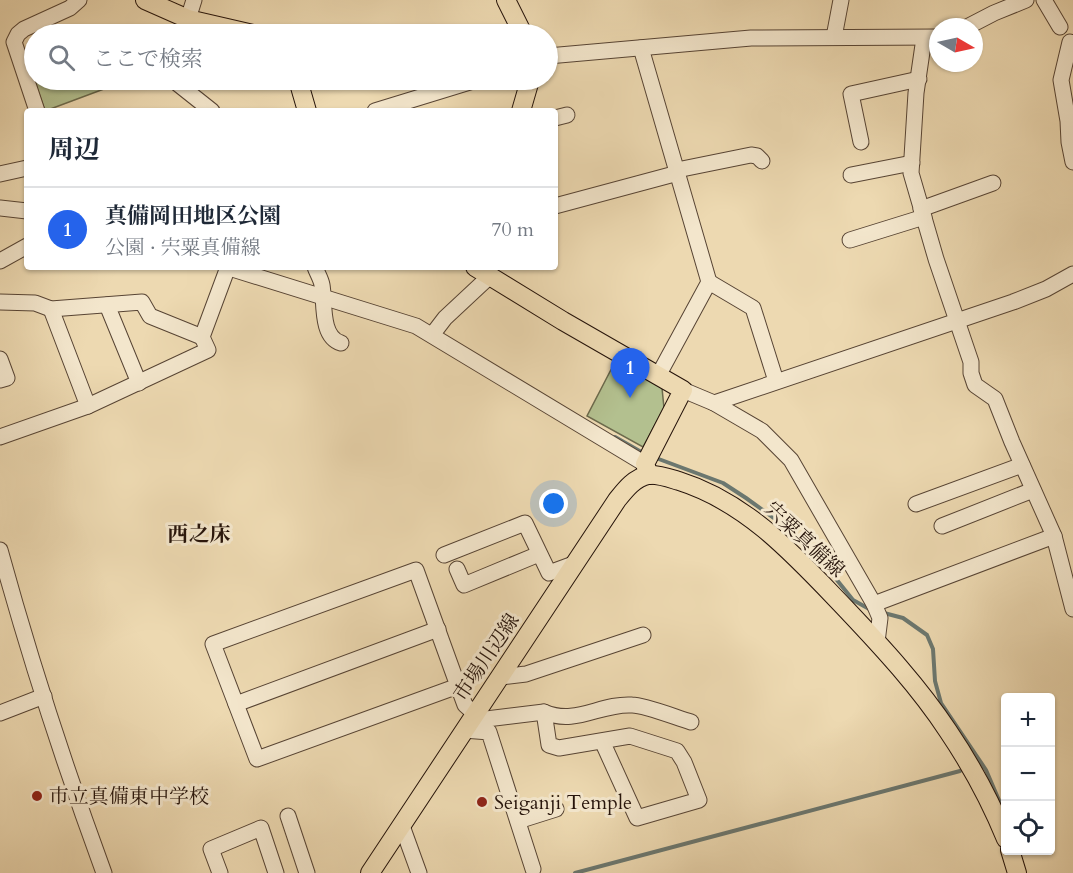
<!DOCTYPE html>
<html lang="ja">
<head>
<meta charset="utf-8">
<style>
	:root { --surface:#fff; --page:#f2f2f3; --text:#1f2937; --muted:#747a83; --line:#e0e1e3; --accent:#2563eb }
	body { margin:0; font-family:Cardo,"Noto Serif JP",serif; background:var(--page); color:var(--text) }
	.controls { position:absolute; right:18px; bottom:18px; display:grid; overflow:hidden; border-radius:6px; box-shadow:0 2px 4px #0004 }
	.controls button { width:54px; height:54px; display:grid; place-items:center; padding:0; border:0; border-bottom:2px solid var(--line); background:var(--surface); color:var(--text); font:30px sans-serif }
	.compass { position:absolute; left:929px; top:18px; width:54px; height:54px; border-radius:50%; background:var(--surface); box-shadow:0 2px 4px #0004; rotate:99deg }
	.you { position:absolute; left:554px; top:504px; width:21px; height:21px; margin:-15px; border:4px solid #fff; border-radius:50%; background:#1a73e8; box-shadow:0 0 0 9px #1a73e833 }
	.badge { display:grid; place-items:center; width:39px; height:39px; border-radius:50%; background:var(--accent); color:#fff; font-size:20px; font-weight:700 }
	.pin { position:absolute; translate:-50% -50px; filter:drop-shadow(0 2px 3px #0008) }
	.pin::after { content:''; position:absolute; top:32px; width:21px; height:18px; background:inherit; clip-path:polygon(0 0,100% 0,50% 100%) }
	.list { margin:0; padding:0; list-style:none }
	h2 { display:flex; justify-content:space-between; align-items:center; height:78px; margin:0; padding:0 24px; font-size:26px }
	h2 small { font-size:20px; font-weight:400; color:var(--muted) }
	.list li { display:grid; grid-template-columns:39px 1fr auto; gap:18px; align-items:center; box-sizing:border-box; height:84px; padding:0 24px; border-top:2px solid var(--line) }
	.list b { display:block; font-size:22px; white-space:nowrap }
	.list p { margin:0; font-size:20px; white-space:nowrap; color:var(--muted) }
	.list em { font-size:20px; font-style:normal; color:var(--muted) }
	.icon { flex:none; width:33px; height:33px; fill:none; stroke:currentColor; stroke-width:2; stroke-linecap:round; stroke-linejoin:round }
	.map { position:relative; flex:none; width:1073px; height:873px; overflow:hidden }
	.search { position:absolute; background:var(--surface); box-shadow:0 2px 4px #0004; left:24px; top:24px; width:534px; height:66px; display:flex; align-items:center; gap:15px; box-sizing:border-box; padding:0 21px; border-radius:33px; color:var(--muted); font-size:22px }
	.panel { position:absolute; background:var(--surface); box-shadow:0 2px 4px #0004; left:24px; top:108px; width:534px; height:162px; border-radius:6px }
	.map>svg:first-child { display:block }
	.green { fill:#b3c08f; stroke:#6c6a4c; stroke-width:1.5 }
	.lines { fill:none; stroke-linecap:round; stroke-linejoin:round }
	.stream { stroke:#6b776f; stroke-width:4 }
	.minor-casing { stroke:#574434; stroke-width:17 }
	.major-casing { stroke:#25130a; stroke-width:20 }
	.minor { stroke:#f3e6cc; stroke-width:15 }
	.major { stroke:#edd9b1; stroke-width:18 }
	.poi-dot { fill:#8f2418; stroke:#f3e6cc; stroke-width:2 }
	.labels { text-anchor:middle; stroke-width:6; stroke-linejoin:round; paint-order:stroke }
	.street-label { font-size:20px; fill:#25130a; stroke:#f3e6cc }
	.poi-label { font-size:20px; fill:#25130a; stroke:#f3e6cc; text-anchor:start }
	.neighbourhood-label { font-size:21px; font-weight:bold; fill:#25130a; stroke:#f3e6cc }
</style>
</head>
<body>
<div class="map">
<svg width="1073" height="873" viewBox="0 0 1073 873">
	<rect width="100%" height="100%" fill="#edd9b1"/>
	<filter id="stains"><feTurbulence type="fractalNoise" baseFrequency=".00333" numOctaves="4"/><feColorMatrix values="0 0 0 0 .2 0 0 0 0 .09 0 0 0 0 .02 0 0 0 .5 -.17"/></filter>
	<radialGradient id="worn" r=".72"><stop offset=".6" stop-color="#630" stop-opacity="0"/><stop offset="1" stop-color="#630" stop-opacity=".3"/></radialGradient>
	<!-- green -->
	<g class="green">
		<polygon points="34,63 34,80 116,80 120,83 45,111 29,65"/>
		<polygon points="616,360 662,388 664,408 643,447 587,416"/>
	</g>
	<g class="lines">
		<!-- stream -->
		<g class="stream">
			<polyline points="615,437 643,453"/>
			<polyline points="656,458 723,483 746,498 788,528 824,564 853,600 871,610"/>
			<polyline points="884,613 903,618 927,635 933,649 935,681 941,703 986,770 1001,805"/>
			<polyline points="575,873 960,771"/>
		</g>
		<defs>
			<g id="minor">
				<polyline points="1044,0 1060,27"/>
				<polyline points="188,19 194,0"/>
				<polyline points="967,27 994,13 1026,0"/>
				<polyline points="834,37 841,0"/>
				<polyline points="924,38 916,93 911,173 936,259 971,362 971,373 975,385 995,399 1012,442 1054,536 1073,609"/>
				<polyline points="1070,42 1061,80 1068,121 1069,142 1073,162"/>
				<polyline points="641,48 709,282 658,376"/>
				<polyline points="548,56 751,38 938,37"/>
				<polyline points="173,80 212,111"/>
				<polyline points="37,111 14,42 18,34 24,29 70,8 79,0"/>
				<polyline points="375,111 476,80"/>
				<polyline points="555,118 567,115"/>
				<polyline points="861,142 851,94 919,79"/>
				<polyline points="677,170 751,155 757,156 762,161"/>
				<polyline points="0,174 27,168"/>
				<polyline points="851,175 912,163"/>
				<polyline points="555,206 678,173"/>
				<polyline points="0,208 27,211"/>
				<polyline points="921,209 993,183"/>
				<polyline points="850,240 924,217"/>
				<polyline points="0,261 27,246"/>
				<polyline points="226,267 416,326 645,464"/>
				<path d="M315,267C317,273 321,279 322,285C325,301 320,337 341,343"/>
				<polyline points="709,282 753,308 776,381"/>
				<polyline points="0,302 35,303 51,309 142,302 150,316 202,337"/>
				<polyline points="107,305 139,383"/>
				<polyline points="51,309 88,406"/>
				<polyline points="432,335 445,318 490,276"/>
				<polyline points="0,359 7,378 0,380"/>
				<polyline points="683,390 714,403 762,431 791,460 874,604 880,618 877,642"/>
				<polyline points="714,403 1013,302 1046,289 1073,274"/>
				<polyline points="0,437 88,406 208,350 202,337 228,267"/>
				<polyline points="916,504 1022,465"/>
				<polyline points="942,526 1033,490"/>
				<path d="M0,550C30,659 65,767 104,873"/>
				<polyline points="444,555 525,523 549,573 576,563"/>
				<polyline points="457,569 464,585 539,554"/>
				<polygon points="416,570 458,686 257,759 213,644"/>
				<polyline points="874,604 1054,536"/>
				<polyline points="500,677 526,674 643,635"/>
				<polyline points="458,686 465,705 475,714"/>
				<polyline points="236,704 438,629"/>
				<path d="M544,712C576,726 600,703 632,705C645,705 677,718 691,722"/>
				<polyline points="0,713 44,696"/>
				<polyline points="470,721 544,712 549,745 559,748 630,736 677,751 684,762 699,800 637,818 602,741"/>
				<polyline points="464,730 489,732 533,869"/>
				<polyline points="288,816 307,873"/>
				<polyline points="518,821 556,809"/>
				<polyline points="402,826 419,873"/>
				<polyline points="220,873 211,849 261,828 276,873"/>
			</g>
			<g id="major">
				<polyline points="145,0 188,19 253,34"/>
				<polyline points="506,0 523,34"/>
				<polyline points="298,80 307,111"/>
				<polyline points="521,111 530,80"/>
				<polyline points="475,267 563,321 683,390 645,464 649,475"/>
				<polyline points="1010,850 1017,873"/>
				<path d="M370,873L617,500C625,490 634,478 648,475C658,474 669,478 679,481C749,503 797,558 846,609C882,647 919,687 948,731C971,765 990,800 1006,839"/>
			</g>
		</defs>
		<!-- minor casing -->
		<use href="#minor" class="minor-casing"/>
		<!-- major casing -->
		<use href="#major" class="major-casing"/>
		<!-- minor -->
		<use href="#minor" class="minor"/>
		<!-- major -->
		<use href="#major" class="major"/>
	</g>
	<!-- markers -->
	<g class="poi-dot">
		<circle cx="37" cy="796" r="6"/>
		<circle cx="482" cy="802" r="6"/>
	</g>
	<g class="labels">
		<!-- street labels -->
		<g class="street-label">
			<text transform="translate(805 539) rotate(43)" y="7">宍粟真備線</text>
			<text transform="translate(486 657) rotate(-56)" y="7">市場川辺線</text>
		</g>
		<!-- poi labels -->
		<g class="poi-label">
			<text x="49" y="803">市立真備東中学校</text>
			<text x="494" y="809">Seiganji Temple</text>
		</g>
		<!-- neighbourhood labels -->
		<g class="neighbourhood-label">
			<text x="199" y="541">西之床</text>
		</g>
	</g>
	<rect width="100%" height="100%" filter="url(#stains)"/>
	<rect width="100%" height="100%" fill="url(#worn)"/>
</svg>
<div class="controls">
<button>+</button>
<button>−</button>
<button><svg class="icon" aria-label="locate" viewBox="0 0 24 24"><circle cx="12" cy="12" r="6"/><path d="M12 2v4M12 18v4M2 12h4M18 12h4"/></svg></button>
</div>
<svg class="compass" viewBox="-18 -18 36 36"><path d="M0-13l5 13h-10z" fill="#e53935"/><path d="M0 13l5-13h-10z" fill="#747a83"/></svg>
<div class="you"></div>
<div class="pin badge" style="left:630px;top:398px">1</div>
<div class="search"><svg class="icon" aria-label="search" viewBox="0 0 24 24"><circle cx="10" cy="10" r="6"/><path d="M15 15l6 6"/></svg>ここで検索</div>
<section class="panel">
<h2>周辺<small></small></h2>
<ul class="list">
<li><span class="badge">1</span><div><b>真備岡田地区公園</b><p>公園 · 宍粟真備線</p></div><em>70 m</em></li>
</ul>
</section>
</div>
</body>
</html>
